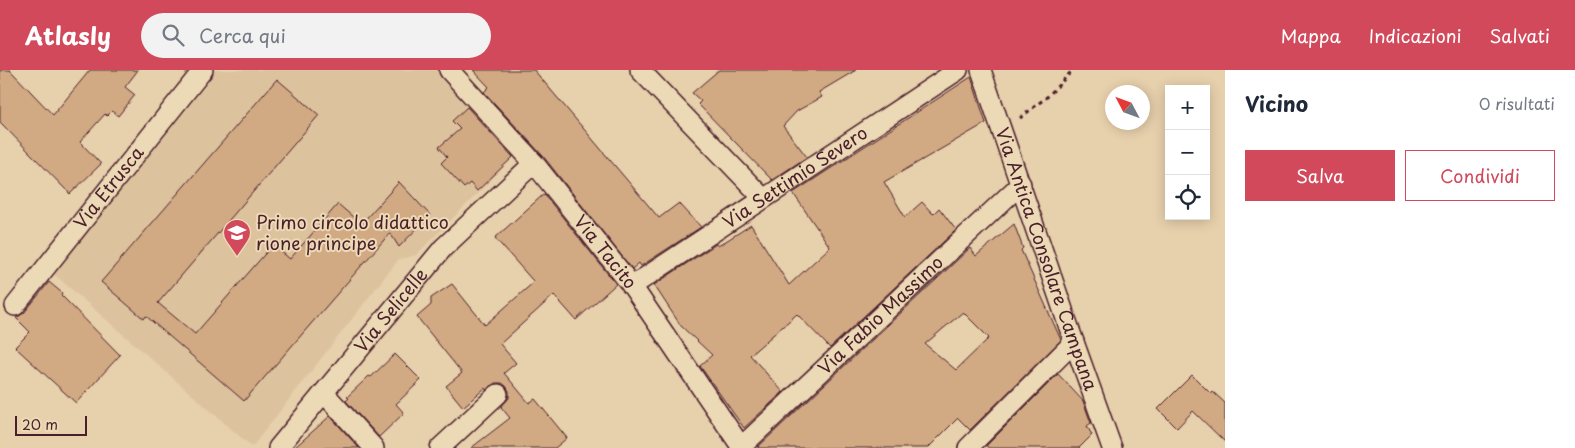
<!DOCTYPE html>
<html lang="it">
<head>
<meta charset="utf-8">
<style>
	:root { --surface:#fff; --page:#f2f2f3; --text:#1f2937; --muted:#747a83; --line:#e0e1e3; --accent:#d1495b }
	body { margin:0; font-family:"Playpen Sans",sans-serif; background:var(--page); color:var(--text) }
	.controls { position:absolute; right:15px; top:15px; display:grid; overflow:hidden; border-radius:0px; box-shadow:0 2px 12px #0003 }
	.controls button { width:45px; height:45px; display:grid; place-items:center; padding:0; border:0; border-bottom:1px solid var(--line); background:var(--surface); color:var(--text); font:25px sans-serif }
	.compass { position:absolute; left:1105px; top:15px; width:45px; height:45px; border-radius:50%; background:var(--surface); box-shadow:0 2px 12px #0003; rotate:311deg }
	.scale { position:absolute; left:15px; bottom:12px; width:72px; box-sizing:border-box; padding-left:5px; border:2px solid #4a1f2b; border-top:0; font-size:14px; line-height:18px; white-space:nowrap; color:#4a1f2b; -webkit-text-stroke:4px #ecd9b6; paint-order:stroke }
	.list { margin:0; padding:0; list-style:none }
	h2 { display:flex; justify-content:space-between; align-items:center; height:65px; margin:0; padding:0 20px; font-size:21px }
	h2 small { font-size:16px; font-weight:400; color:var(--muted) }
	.actions { display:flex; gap:10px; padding:15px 20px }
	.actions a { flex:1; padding:11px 0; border:1px solid var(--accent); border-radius:0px; text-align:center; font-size:18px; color:var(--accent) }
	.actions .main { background:var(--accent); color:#fff }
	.icon { flex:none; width:28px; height:28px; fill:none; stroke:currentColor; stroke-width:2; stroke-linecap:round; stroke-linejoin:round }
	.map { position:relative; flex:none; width:1225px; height:378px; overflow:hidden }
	header { display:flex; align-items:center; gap:30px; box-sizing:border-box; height:70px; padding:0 25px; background:var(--accent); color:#fff }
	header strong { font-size:24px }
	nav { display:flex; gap:28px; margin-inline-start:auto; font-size:18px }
	.search { width:350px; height:45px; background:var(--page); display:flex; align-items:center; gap:12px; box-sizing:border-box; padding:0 18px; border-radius:28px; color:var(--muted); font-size:19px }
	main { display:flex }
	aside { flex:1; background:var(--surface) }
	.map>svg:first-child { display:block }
	.built { fill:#ddc29e }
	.building { fill:#d1aa84; stroke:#4a1f2b; fill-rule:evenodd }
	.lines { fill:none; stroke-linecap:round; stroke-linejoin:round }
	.street-casing { stroke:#4a1f2b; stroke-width:22 }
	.path { stroke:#4a1f2b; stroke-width:3; stroke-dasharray:4 4; stroke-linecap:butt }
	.street { stroke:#ecd9b6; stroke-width:19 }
	.labels { text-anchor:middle; stroke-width:4; stroke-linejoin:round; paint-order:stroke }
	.street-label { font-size:18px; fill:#4a1f2b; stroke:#ecd9b6 }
	.poi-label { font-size:18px; fill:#4a1f2b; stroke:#ecd9b6; text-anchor:start }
</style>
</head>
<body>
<header>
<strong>Atlasly</strong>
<div class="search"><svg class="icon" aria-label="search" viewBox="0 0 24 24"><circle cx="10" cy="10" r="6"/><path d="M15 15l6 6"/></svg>Cerca qui</div>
<nav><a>Mappa</a><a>Indicazioni</a><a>Salvati</a></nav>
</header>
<main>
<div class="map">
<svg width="1225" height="378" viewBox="0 0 1225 378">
	<rect width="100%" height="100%" fill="#e7d0ac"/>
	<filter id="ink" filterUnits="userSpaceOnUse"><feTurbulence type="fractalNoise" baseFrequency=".02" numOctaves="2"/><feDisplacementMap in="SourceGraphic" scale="10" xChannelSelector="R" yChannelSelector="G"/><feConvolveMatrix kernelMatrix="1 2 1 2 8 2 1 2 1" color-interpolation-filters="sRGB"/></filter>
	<g filter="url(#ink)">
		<!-- built -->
		<polygon class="built" points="215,0 442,0 518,83 416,185 398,190 252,377 54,204"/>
		<!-- building -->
		<g class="building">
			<polygon points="0,0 10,0 53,45 90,0 138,0 125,17 135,25 118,46 112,41 107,46 105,44 80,72 101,94 70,124 0,52"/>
			<polygon points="473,0 534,0 659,148 679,133 701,157 641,196 639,193 632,199 543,86 484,22 489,17"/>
			<polygon points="719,0 856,0 819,22 822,27 797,41 783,56 807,87 772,110 698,34 701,31 692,23"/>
			<polygon points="971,7 986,53 884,112 905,147 922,132 933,144 939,138 956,160 830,278 797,244 750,285 783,322 744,358 700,296 712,285 681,256 654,215 716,174 718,176 751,155 789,215 830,177 793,123"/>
			<polygon points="277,9 319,45 158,233 195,264 271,177 273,175 290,189 338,134 361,154 399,112 430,145 399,177 390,163 244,331 146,246 144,249 101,212"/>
			<polygon points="467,37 513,87 477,121 470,113 464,118 441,93 447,87 439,77 460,59 452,51"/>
			<polygon points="544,124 616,214 576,250 554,225 500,274 516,293 504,303 529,333 535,329 567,368 555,378 471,378 510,348 501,337 509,328 509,321 506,316 502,313 495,313 486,320 485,318 463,337 446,316 462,303 417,247 431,235 431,228 452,214 485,255 534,212 495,168"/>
			<path d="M1014,154L1023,178L1021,180L1061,270L970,360L958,348L928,378H758V377L970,178L976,186ZM963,242L989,268L956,300L925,274Z"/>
			<polygon points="49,212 62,223 61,225 120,285 76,333 15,277 30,262 16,248 24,243"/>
			<polygon points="395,284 421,310 396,334 404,343 379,367 346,331 349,328 347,327 369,306 371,307"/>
			<polygon points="1058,304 1083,331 1091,353 1087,356 1092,365 1079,378 989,378 986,376"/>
			<polygon points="1192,305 1211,324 1213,322 1225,333 1225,372 1193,341 1177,358 1158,339"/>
			<polygon points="330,346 359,378 294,378"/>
		</g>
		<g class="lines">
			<defs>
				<g id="street">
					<path id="s1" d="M449,0L534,93L632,216L742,378"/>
					<polyline points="640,0 763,128"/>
					<path id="s2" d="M981,0L1074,272L1112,378"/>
					<path id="s3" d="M632,216L958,0"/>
					<path id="s4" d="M15,236L203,0"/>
					<polyline points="324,323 374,378"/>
					<path id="s5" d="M741,377L1021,114"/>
					<path id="s6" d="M278,378L443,178L534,93"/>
					<polyline points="440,378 498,324"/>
					<polyline points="968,378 1074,272"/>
				</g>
			</defs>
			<!-- street casing -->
			<use href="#street" class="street-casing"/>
			<!-- path -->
			<polyline class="path" points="1020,48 1048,26 1073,0"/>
			<!-- street -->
			<use href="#street" class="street"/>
		</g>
	</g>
	<!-- icons -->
	<defs>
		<symbol id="school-pin" viewBox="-11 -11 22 30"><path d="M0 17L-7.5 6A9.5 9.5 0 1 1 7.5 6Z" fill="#d1495b" stroke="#ecd9b6"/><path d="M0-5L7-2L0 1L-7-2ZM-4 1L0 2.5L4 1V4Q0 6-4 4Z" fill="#fff"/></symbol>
	</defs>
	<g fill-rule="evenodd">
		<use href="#school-pin" x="221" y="147" width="32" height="43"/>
	</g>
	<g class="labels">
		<!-- street labels -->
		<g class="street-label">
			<text dy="6" stroke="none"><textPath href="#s3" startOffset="196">Via Settimio Severo</textPath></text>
			<text dy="6" stroke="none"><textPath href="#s4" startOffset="151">Via Etrusca</textPath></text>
			<text dy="6" stroke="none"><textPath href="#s1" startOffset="240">Via Tacito</textPath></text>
			<text dy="6" stroke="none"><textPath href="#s2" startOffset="200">Via Antica Consolare Campana</textPath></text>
			<text dy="6" stroke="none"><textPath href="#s6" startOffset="178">Via Selicelle</textPath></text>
			<text dy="6" stroke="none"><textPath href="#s5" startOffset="192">Via Fabio Massimo</textPath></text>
		</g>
		<!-- poi labels -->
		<g class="poi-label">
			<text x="256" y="159">Primo circolo didattico<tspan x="256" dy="21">rione principe</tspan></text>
		</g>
	</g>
</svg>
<div class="controls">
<button>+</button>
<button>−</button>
<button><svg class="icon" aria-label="locate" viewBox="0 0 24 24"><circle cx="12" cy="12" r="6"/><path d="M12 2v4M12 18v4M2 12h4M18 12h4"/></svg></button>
</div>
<svg class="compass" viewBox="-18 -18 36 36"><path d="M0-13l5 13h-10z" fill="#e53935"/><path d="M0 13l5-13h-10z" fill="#747a83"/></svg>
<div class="scale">20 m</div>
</div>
<aside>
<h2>Vicino<small>0 risultati</small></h2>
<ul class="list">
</ul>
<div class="actions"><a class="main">Salva</a><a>Condividi</a></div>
</aside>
</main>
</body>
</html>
